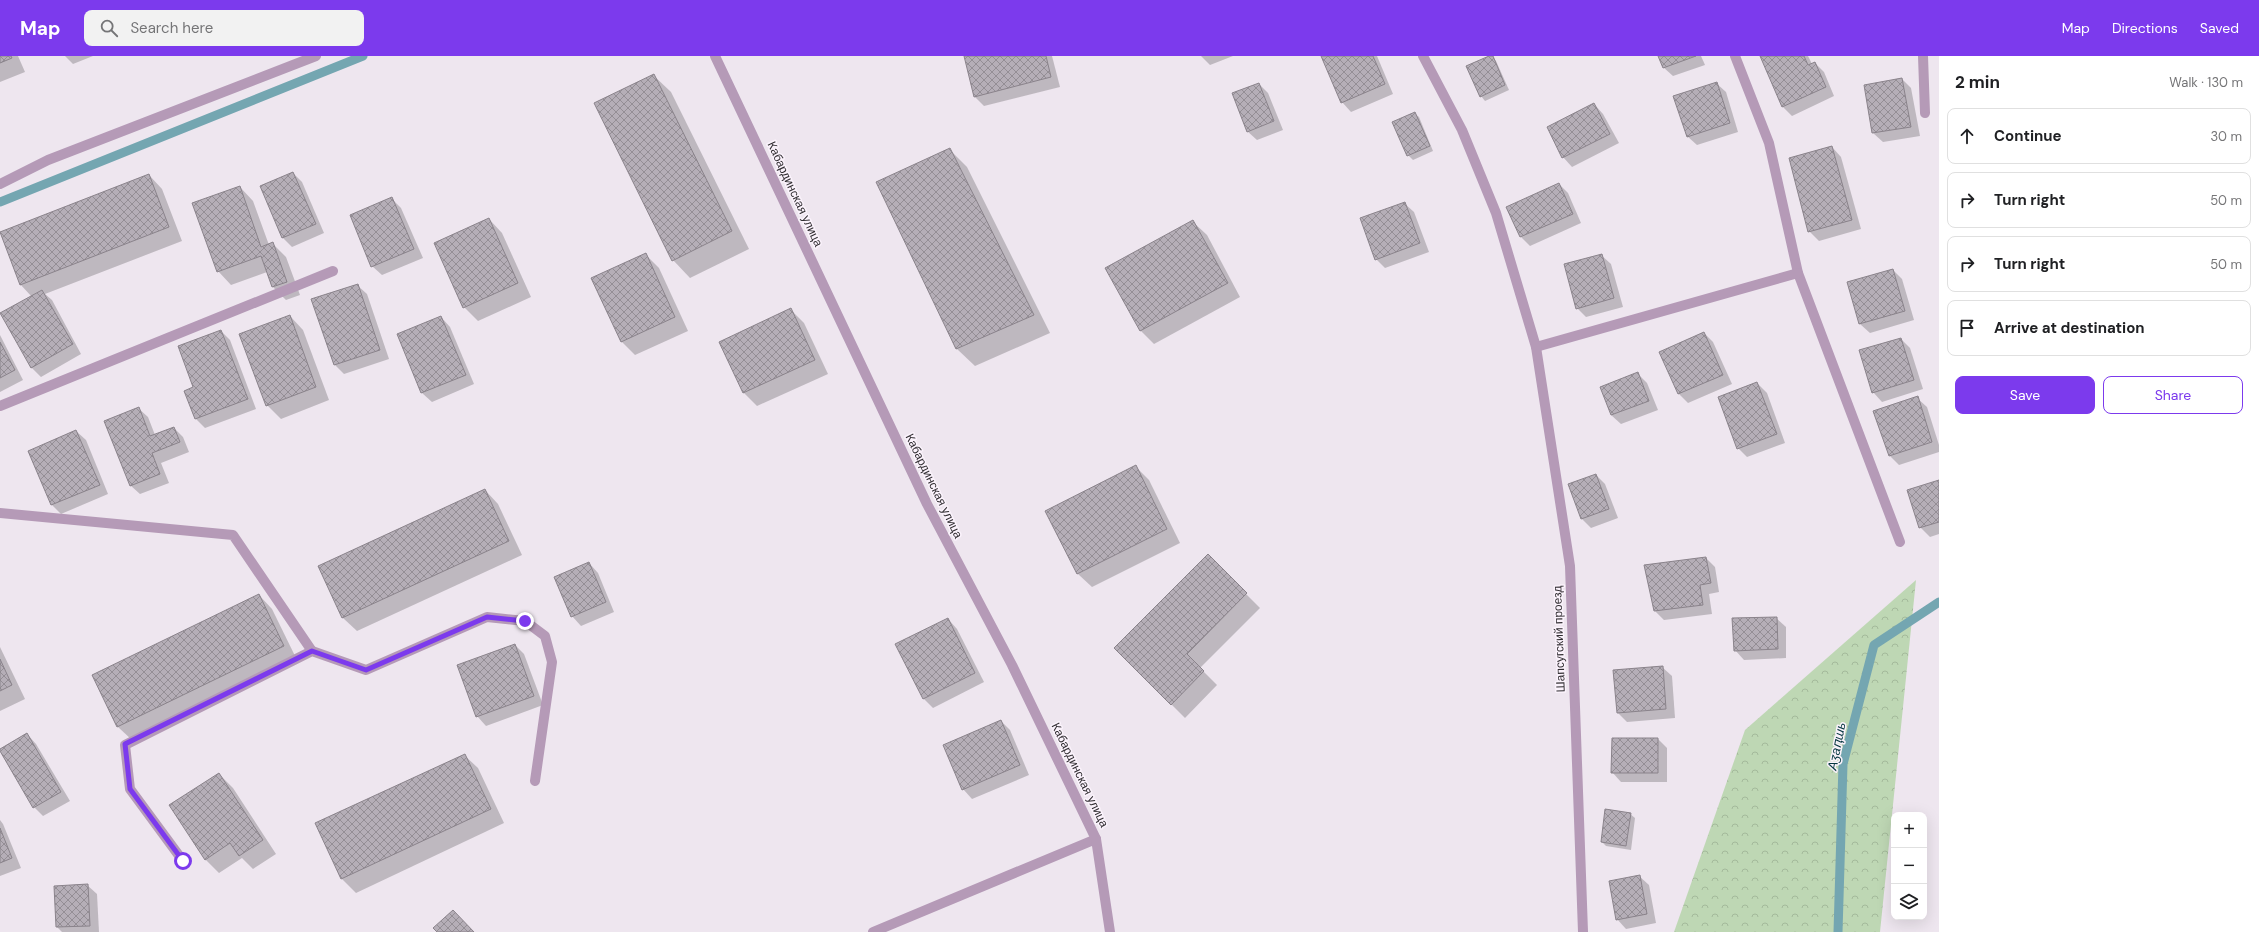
<!DOCTYPE html>
<html lang="en">
<head>
<meta charset="utf-8">
<style>
	:root { --surface:#fff; --page:#f2f2f2; --text:#202124; --muted:#757577; --line:#e0e0e0; --accent:#7c3aed }
	body { margin:0; font-family:"DM Sans",sans-serif; background:var(--page); color:var(--text) }
	.controls { position:absolute; right:12px; bottom:12px; display:grid; overflow:hidden; border-radius:8px; box-shadow:0 4px 16px #0002 }
	.controls button { width:36px; height:36px; display:grid; place-items:center; padding:0; border:0; border-bottom:1px solid var(--line); background:var(--surface); color:var(--text); font:20px sans-serif }
	.stop { position:absolute; width:12px; height:12px; margin:-9px; border:3px solid #7c3aed; border-radius:50%; background:#fff }
	.stop.end { background:#7c3aed; border-color:#fff; box-shadow:0 1px 4px #0008 }
	.list { margin:0; padding:0; list-style:none }
	h2 { display:flex; justify-content:space-between; align-items:center; height:52px; margin:0; padding:0 16px; font-size:17px }
	h2 small { font-size:13px; font-weight:400; color:var(--muted) }
	.list li { display:grid; grid-template-columns:26px 1fr auto; gap:12px; align-items:center; box-sizing:border-box; height:56px; margin:0 8px 8px; padding:0 8px; border:1px solid var(--line); border-radius:8px }
	.list b { display:block; font-size:15px; white-space:nowrap }
	.list em { font-size:13px; font-style:normal; color:var(--muted) }
	.actions { display:flex; gap:8px; padding:12px 16px }
	.actions a { flex:1; padding:9px 0; border:1px solid var(--accent); border-radius:8px; text-align:center; font-size:14px; color:var(--accent) }
	.actions .main { background:var(--accent); color:#fff }
	.icon { flex:none; width:22px; height:22px; fill:none; stroke:currentColor; stroke-width:2; stroke-linecap:round; stroke-linejoin:round }
	.map { position:relative; flex:none; width:1939px; height:876px; overflow:hidden }
	header { display:flex; align-items:center; gap:24px; box-sizing:border-box; height:56px; padding:0 20px; background:var(--accent); color:#fff }
	header strong { font-size:19px }
	nav { display:flex; gap:22px; margin-inline-start:auto; font-size:14px }
	.search { width:280px; height:36px; background:var(--page); display:flex; align-items:center; gap:10px; box-sizing:border-box; padding:0 14px; border-radius:8px; color:var(--muted); font-size:15px }
	main { display:flex }
	aside { flex:1; background:var(--surface) }
	.map>svg:first-child { display:block }
	.forest { fill:url(#forest-crowns) }
	.shadow { fill:#0003 }
	.lines { fill:none; stroke-linecap:round; stroke-linejoin:round }
	.stream { stroke:#74a6b1; stroke-width:9 }
	.building { fill:url(#building-cross-hatch); stroke:#8a838b }
	.lane { stroke:#b59ab7; stroke-width:10 }
	.street { stroke:#b59ab7; stroke-width:10 }
	.route { stroke:#7c3aed; stroke-width:5 }
	.labels { text-anchor:middle; stroke-width:3; stroke-linejoin:round; paint-order:stroke }
	.street-label { font-size:12px; fill:#302d31; stroke:#fbf3fc }
	.water-label { font-size:13px; font-style:italic; fill:#063740; stroke:#fbf3fc }
</style>
</head>
<body>
<header>
<strong>Map</strong>
<div class="search"><svg class="icon" aria-label="search" viewBox="0 0 24 24"><circle cx="10" cy="10" r="6"/><path d="M15 15l6 6"/></svg>Search here</div>
<nav><a>Map</a><a>Directions</a><a>Saved</a></nav>
</header>
<main>
<div class="map">
<svg width="1939" height="876" viewBox="0 0 1939 876">
	<defs>
		<pattern id="forest-crowns" width="20" height="18" patternUnits="userSpaceOnUse"><rect width="20" height="18" fill="#bed7b4"/><path d="M2 6a3 3 0 1 1 6 0M12 15a3 3 0 1 1 6 0" fill="none" stroke="#a4b99b"/></pattern>
		<pattern id="building-cross-hatch" width="8" height="8" patternUnits="userSpaceOnUse"><rect width="8" height="8" fill="#b5aeb7"/><path d="M0 0l8 8M0 8l8-8" fill="none" stroke="#948e95"/></pattern>
	</defs>
	<rect width="100%" height="100%" fill="#eee6ef"/>
	<!-- forest -->
	<polygon class="forest" points="1916,524 1880,876 1674,876 1745,674"/>
	<!-- shadow -->
	<g class="shadow">
		<polygon points="0,0 18,0 25,16 0,26"/>
		<polygon points="65,0 93,0 73,8"/>
		<polygon points="966,0 1052,0 1060,31 984,50 975,41"/>
		<polygon points="1201,0 1233,0 1210,9"/>
		<polygon points="1322,0 1377,0 1393,38 1351,56 1342,46"/>
		<polygon points="1492,0 1496,5 1509,34 1485,45 1481,40"/>
		<polygon points="1660,0 1701,0 1705,9 1673,20 1663,11"/>
		<polygon points="1761,0 1808,0 1812,8 1815,7 1824,16 1834,40 1792,60 1782,50"/>
		<polygon points="653,19 671,36 749,193 690,222 673,204"/>
		<polygon points="1902,23 1911,32 1920,80 1883,86 1873,77"/>
		<polygon points="1716,27 1726,36 1738,76 1697,89 1687,80"/>
		<polygon points="1259,28 1268,37 1283,74 1257,84 1247,75"/>
		<polygon points="1594,48 1603,58 1619,87 1572,111 1563,101 1548,71"/>
		<polygon points="1414,57 1419,61 1433,95 1413,104 1408,99"/>
		<polygon points="1832,91 1841,101 1861,173 1819,185 1809,175"/>
		<polygon points="949,93 967,111 1050,277 975,310 957,293 878,127"/>
		<polygon points="293,117 302,126 324,177 292,191 283,182 261,130"/>
		<polygon points="149,119 162,133 182,185 45,238 52,244 81,298 41,321 31,311 32,241 20,228"/>
		<polygon points="1559,128 1568,137 1581,167 1530,190 1521,181"/>
		<polygon points="240,131 253,145 269,189 273,188 286,201 300,239 286,244 272,230 267,216 231,229 218,215"/>
		<polygon points="392,143 401,152 423,202 382,219 372,210"/>
		<polygon points="1404,147 1414,156 1429,196 1385,212 1376,203"/>
		<polygon points="489,163 502,177 531,241 478,265 464,251"/>
		<polygon points="1193,166 1207,179 1240,241 1154,288 1140,274"/>
		<polygon points="645,198 659,212 688,275 635,299 622,286 592,223"/>
		<polygon points="1601,199 1611,208 1623,251 1586,261 1577,252"/>
		<polygon points="1893,214 1902,223 1914,264 1870,277 1860,268 1849,227"/>
		<polygon points="357,229 367,238 389,303 344,318 335,309"/>
		<polygon points="790,253 804,267 828,318 757,350 744,337 720,286"/>
		<polygon points="290,260 303,274 329,344 281,363 267,349"/>
		<polygon points="441,261 450,271 474,328 432,346 422,337 398,279"/>
		<polygon points="221,275 230,284 256,353 205,372 196,363 195,332"/>
		<polygon points="1704,277 1713,286 1732,328 1688,347 1679,338 1660,296"/>
		<polygon points="0,279 23,324 0,336"/>
		<polygon points="1901,283 1910,292 1923,333 1882,346 1873,336"/>
		<polygon points="1638,318 1647,327 1658,354 1621,368 1611,359"/>
		<polygon points="1757,327 1767,337 1785,387 1747,401 1738,392"/>
		<polygon points="1917,342 1927,351 1939,389 1939,396 1899,409 1890,400 1875,356"/>
		<polygon points="138,352 148,361 155,379 174,372 183,381 189,396 161,407 169,427 140,438 130,429"/>
		<polygon points="76,375 86,384 108,438 61,458 52,449 29,395"/>
		<polygon points="1135,410 1149,424 1180,487 1092,531 1078,518 1047,456"/>
		<polygon points="1596,419 1605,428 1618,462 1591,472 1582,463 1569,429"/>
		<polygon points="1939,425 1939,478 1930,481 1920,471"/>
		<polygon points="485,434 498,448 522,499 357,575 343,562 319,511"/>
		<polygon points="1208,500 1260,552 1200,612 1217,629 1185,662 1115,592"/>
		<polygon points="1706,502 1715,511 1719,536 1709,538 1712,558 1664,564 1655,555"/>
		<polygon points="589,507 598,517 614,556 581,570 572,560"/>
		<polygon points="259,539 272,553 297,604 132,684 118,671 93,620"/>
		<polygon points="1776,562 1786,571 1786,602 1744,604 1735,594"/>
		<polygon points="948,563 957,573 984,626 933,652 923,642"/>
		<polygon points="515,589 524,598 543,649 486,670 477,660"/>
		<polygon points="0,591 25,643 0,655"/>
		<polygon points="1662,611 1672,620 1675,662 1627,666 1617,656"/>
		<polygon points="1001,665 1010,674 1029,719 972,743 963,733"/>
		<polygon points="27,678 36,688 70,745 43,760 34,751"/>
		<polygon points="1658,683 1667,692 1667,726 1621,726 1612,716"/>
		<polygon points="464,699 478,712 504,767 356,837 342,823 316,767"/>
		<polygon points="219,718 233,732 276,798 253,813 242,802 219,817 205,803"/>
		<polygon points="1630,758 1635,762 1631,794 1606,790 1602,786"/>
		<polygon points="0,764 3,768 21,812 0,820"/>
		<polygon points="1639,820 1649,829 1656,867 1626,873 1617,863"/>
		<polygon points="87,829 97,838 99,876 62,876 57,871 55,831"/>
	</g>
	<g class="lines">
		<!-- stream -->
		<g class="stream">
			<polyline points="0,146 363,0"/>
			<polyline points="1838,876 1843,708 1874,589 1939,546"/>
		</g>
	</g>
	<!-- building -->
	<g class="building">
		<polygon points="0,0 11,0 12,2 0,7"/>
		<polygon points="964,0 1046,0 1051,21 974,41"/>
		<polygon points="1321,0 1373,0 1385,28 1341,47"/>
		<polygon points="1489,0 1493,0 1505,29 1480,41 1466,10"/>
		<polygon points="1658,0 1696,0 1663,12"/>
		<polygon points="1760,0 1804,0 1808,9 1815,6 1826,31 1782,51"/>
		<polygon points="654,18 732,175 672,205 594,47"/>
		<polygon points="1902,22 1911,71 1872,77 1864,29"/>
		<polygon points="1717,26 1730,67 1687,81 1673,40"/>
		<polygon points="1259,27 1274,65 1247,76 1232,37"/>
		<polygon points="1594,47 1610,78 1562,102 1547,71"/>
		<polygon points="1415,56 1430,90 1407,100 1392,66"/>
		<polygon points="1832,90 1852,164 1808,176 1789,102"/>
		<polygon points="950,92 1034,259 956,293 876,126"/>
		<polygon points="293,116 316,168 282,182 260,130"/>
		<polygon points="149,118 169,171 20,229 0,176"/>
		<polygon points="1559,127 1573,158 1520,181 1506,151"/>
		<polygon points="240,130 261,191 273,186 287,226 272,231 261,200 217,216 192,147"/>
		<polygon points="392,141 414,193 371,211 350,159"/>
		<polygon points="1405,146 1420,187 1375,204 1360,162"/>
		<polygon points="489,162 518,227 463,252 434,187"/>
		<polygon points="1193,164 1228,227 1140,275 1105,212"/>
		<polygon points="646,197 675,261 621,286 591,222"/>
		<polygon points="1602,198 1614,242 1576,253 1564,208"/>
		<polygon points="1893,213 1905,255 1859,268 1847,226"/>
		<polygon points="358,228 380,294 334,309 311,243"/>
		<polygon points="42,234 73,288 31,312 0,257"/>
		<polygon points="791,252 815,304 743,337 719,286"/>
		<polygon points="290,259 316,331 266,350 239,278"/>
		<polygon points="441,260 466,319 421,337 397,278"/>
		<polygon points="221,274 248,343 195,363 184,335 193,331 178,290"/>
		<polygon points="1704,276 1723,319 1678,338 1659,296"/>
		<polygon points="1901,282 1914,324 1872,337 1859,294"/>
		<polygon points="0,286 15,314 0,322"/>
		<polygon points="1638,316 1649,345 1611,359 1600,331"/>
		<polygon points="1757,326 1777,378 1737,393 1718,341"/>
		<polygon points="1918,340 1932,386 1889,400 1873,355"/>
		<polygon points="139,351 150,380 174,371 180,386 152,397 160,418 130,430 104,365"/>
		<polygon points="76,374 100,429 51,449 28,395"/>
		<polygon points="1136,409 1167,473 1077,518 1045,455"/>
		<polygon points="1596,418 1609,453 1581,463 1568,428"/>
		<polygon points="1939,424 1939,466 1919,472 1907,434"/>
		<polygon points="485,433 509,485 342,562 318,510"/>
		<polygon points="1208,498 1247,537 1187,598 1204,615 1171,649 1114,592"/>
		<polygon points="1706,501 1711,527 1700,529 1703,549 1654,555 1644,509"/>
		<polygon points="589,506 606,546 571,561 554,521"/>
		<polygon points="259,538 284,590 117,671 92,619"/>
		<polygon points="1777,561 1778,593 1734,595 1732,562"/>
		<polygon points="948,562 975,617 923,643 895,588"/>
		<polygon points="515,588 534,640 476,661 457,609"/>
		<polygon points="0,603 12,629 0,635"/>
		<polygon points="1663,610 1666,653 1617,657 1613,614"/>
		<polygon points="1001,664 1020,709 962,734 943,689"/>
		<polygon points="27,677 61,736 33,752 0,695 0,693"/>
		<polygon points="1612,682 1658,682 1658,717 1611,717"/>
		<polygon points="465,698 491,753 341,823 315,767"/>
		<polygon points="219,717 263,784 239,800 230,787 205,804 169,749"/>
		<polygon points="1605,753 1631,757 1626,790 1601,786"/>
		<polygon points="0,772 12,802 0,807"/>
		<polygon points="1640,819 1647,858 1616,864 1609,825"/>
		<polygon points="88,828 90,870 56,871 54,830"/>
		<polygon points="453,854 474,876 437,876 433,872"/>
	</g>
	<g class="lines">
		<!-- lane -->
		<g class="lane">
			<polyline points="1735,0 1769,87 1798,217 1900,486"/>
			<polyline points="0,128 48,104 316,0"/>
			<polyline points="1536,291 1798,217"/>
			<polyline points="0,350 333,215"/>
			<polyline points="0,457 233,479 312,595"/>
			<polyline points="183,805 130,733 125,689 312,595 366,614 487,561 525,565 545,580 552,606 535,725"/>
			<polyline points="873,876 1096,783"/>
		</g>
		<!-- street -->
		<g class="street">
			<polyline points="715,0 927,448 1012,609 1096,783 1110,876"/>
			<polyline points="1423,0 1462,74 1496,157 1536,291 1570,510 1583,876"/>
			<polyline points="1923,0 1925,57"/>
		</g>
	</g>
	<g class="lines">
		<!-- route -->
		<polyline class="route" points="183,805 130,733 125,688 312,595 366,614 487,561 525,565"/>
	</g>
	<g class="labels">
		<!-- street labels -->
		<g class="street-label">
			<text transform="translate(795 138) rotate(65)" y="4">Кабардинская улица</text>
			<text transform="translate(934 430) rotate(64)" y="4">Кабардинская улица</text>
			<text transform="translate(1559 583) rotate(-92)" y="4">Шапсугский проезд</text>
			<text transform="translate(1080 719) rotate(64)" y="4">Кабардинская улица</text>
		</g>
		<!-- water labels -->
		<g class="water-label">
			<text transform="translate(1836 690) rotate(-79)" y="5">Аӡаԥшь</text>
		</g>
	</g>
</svg>
<div class="controls">
<button>+</button>
<button>−</button>
<button><svg class="icon" aria-label="layers" viewBox="0 0 24 24"><path d="M12 4l9 5-9 5-9-5zM3 14l9 5 9-5"/></svg></button>
</div>
<div class="stop" style="left:183px;top:805px"></div>
<div class="stop end" style="left:525px;top:565px"></div>
</div>
<aside>
<h2>2 min<small>Walk · 130 m</small></h2>
<ul class="list">
<li><svg class="icon" aria-label="ahead" viewBox="0 0 24 24"><path d="M12 20V5M6 11l6-6 6 6"/></svg><div><b>Continue</b></div><em>30 m</em></li>
<li><svg class="icon" aria-label="right" viewBox="0 0 24 24"><path d="M7 20v-9h11M14 6l5 5-5 5"/></svg><div><b>Turn right</b></div><em>50 m</em></li>
<li><svg class="icon" aria-label="right" viewBox="0 0 24 24"><path d="M7 20v-9h11M14 6l5 5-5 5"/></svg><div><b>Turn right</b></div><em>50 m</em></li>
<li><svg class="icon" aria-label="arrive" viewBox="0 0 24 24"><path d="M6 21V4h12l-3 4 3 4H6"/></svg><div><b>Arrive at destination</b></div></li>
</ul>
<div class="actions"><a class="main">Save</a><a>Share</a></div>
</aside>
</main>
</body>
</html>
